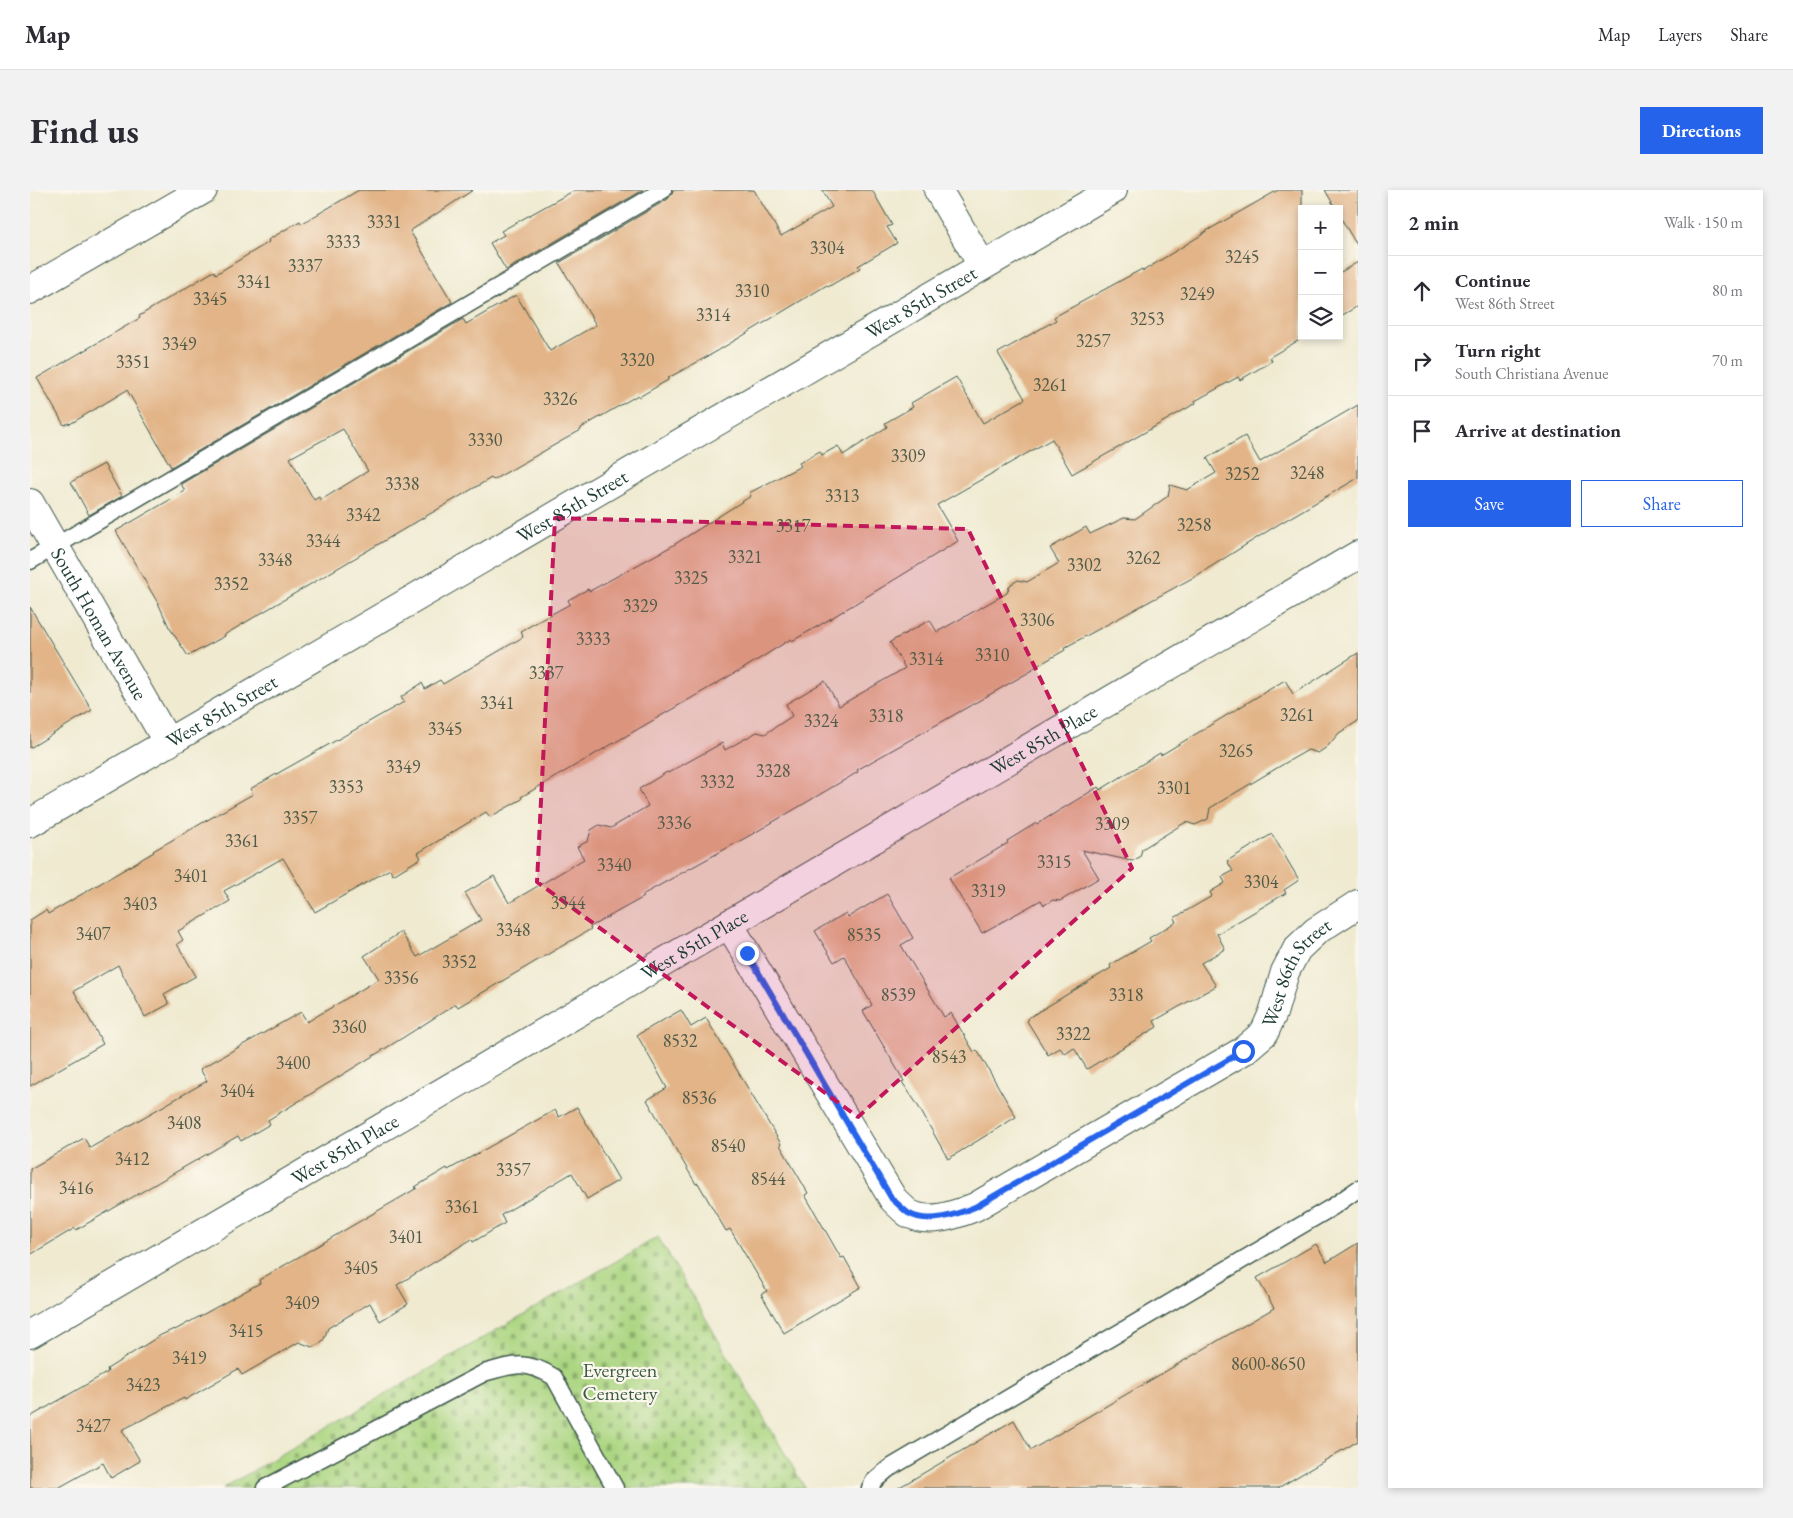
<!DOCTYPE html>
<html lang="en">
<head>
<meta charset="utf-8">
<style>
	:root { --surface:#fff; --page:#f2f2f3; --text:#2b2b33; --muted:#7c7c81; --line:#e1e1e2; --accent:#2563eb }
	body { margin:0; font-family:"EB Garamond",serif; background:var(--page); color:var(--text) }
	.controls { position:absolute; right:15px; top:15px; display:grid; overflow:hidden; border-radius:0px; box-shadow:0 2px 8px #0003 }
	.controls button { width:45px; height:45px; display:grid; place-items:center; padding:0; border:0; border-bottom:1px solid var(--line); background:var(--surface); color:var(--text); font:25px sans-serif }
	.stop { position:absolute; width:15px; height:15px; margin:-11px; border:4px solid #2563eb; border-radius:50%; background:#fff }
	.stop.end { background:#2563eb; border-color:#fff; box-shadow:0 1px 5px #0008 }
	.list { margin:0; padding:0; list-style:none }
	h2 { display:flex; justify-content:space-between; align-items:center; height:65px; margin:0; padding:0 20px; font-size:21px }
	h2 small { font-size:16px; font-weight:400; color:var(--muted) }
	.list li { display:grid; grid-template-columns:32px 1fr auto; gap:15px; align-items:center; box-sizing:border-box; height:70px; padding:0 20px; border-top:1px solid var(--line) }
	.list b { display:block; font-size:19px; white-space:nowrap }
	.list p { margin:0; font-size:16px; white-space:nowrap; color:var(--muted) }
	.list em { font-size:16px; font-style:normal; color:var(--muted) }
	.actions { display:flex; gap:10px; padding:15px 20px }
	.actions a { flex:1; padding:11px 0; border:1px solid var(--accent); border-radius:0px; text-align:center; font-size:18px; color:var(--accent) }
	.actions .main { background:var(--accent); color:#fff }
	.icon { flex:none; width:28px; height:28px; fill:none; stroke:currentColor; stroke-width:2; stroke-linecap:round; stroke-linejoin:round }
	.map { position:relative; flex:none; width:1328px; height:1298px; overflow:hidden; border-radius:0px }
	header { display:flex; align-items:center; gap:30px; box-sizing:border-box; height:70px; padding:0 25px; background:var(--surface); border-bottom:1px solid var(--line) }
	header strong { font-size:24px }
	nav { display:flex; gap:28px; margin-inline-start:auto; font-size:18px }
	.intro { display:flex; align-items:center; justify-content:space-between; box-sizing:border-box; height:120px; padding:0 30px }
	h1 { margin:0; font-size:35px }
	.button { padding:12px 22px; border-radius:0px; background:var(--accent); color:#fff; font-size:18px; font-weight:700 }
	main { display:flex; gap:30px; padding:0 30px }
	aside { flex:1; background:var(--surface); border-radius:0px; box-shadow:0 2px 8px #0003 }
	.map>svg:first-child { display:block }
	.cemetery { fill:url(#cemetery-stones); stroke:#668a5b }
	.building { fill:#e2b487; fill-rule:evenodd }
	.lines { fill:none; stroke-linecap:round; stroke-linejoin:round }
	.lane-casing { stroke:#3e574b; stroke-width:19 }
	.street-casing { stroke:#3e574b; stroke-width:30 }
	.lane { stroke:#fff; stroke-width:16 }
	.street { stroke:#fff; stroke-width:28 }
	.route { stroke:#2563eb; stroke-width:6 }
	.marked { fill:#c2185b; fill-opacity:0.2; stroke:#c2185b; stroke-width:4; stroke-dasharray:10 6; stroke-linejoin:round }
	.labels { text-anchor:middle; stroke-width:4.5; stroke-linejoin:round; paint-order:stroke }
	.number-label { font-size:18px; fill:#505b49 }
	.street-label { font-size:20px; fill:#1f3d34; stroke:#fbf7ec }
	.park-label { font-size:20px; fill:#3b5c44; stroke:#fbf7ec }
</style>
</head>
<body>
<header>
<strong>Map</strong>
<nav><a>Map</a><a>Layers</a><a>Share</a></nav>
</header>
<div class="intro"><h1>Find us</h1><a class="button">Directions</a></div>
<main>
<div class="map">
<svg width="1328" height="1298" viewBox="0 0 1328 1298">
	<defs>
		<pattern id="cemetery-stones" width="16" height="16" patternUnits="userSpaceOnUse" patternTransform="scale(1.25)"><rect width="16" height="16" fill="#acd682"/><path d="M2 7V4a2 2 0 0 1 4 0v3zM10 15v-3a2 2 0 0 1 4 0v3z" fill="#8baf6b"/></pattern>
	</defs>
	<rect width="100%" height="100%" fill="#fbf7ec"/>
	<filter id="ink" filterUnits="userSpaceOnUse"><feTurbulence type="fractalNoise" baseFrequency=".02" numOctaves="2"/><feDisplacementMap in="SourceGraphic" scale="10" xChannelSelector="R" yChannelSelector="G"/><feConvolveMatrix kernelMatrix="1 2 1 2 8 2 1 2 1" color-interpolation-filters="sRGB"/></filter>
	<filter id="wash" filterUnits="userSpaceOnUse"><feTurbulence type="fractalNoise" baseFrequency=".0096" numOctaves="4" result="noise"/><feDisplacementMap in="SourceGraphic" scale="20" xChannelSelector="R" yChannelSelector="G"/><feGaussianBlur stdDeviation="1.12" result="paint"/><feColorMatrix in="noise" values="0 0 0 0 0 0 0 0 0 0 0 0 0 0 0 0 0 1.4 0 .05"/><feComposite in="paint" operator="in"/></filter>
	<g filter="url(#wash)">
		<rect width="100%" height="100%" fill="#efead0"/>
		<!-- cemetery -->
		<polygon class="cemetery" points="628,1047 775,1298 193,1298"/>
		<g id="blocks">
			<!-- building -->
			<g class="building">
				<polygon points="329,0 443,0 380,41 422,112 141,277 97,200 40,234 39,233 34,235 7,188 110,128 109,126 184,81 186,84 239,52 238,50 270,31 271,34"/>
				<polygon points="545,0 613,0 476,80 460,53 474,45 471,41"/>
				<path d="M643,0H724L751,46L802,17L792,0H842L862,35L857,37L867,53L828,76L830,78L798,97L797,95L684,163L638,188V190L609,207L608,205L551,238V240L463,290L461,288L194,445L195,446L158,466L139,437L129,415L86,341L155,301L151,294L433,129L436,134L486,105L520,161L566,135L529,73L638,9L641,5ZM313,239L338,281L291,310L289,307L284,310L260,268Z"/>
				<polygon points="1248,0 1272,0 1272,146 1276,146 1240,167 1242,171 1210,190 1208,187 1165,211 1166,213 1042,284 1022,249 907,315 928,351 790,435 762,451 761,449 708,482 708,481 491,607 492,609 460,627 456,622 388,663 391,668 363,685 360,679 285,722 253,668 194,701 200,711 148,741 153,750 147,754 166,786 134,804 139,814 115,827 88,775 44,801 73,854 0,896 0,730 16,720 18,724 124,662 123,661 223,604 220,599 374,512 371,507 392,493 395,499 410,490 413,494 476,457 493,447 491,441 540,414 538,410 558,399 560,401 642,356 721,306 719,303 771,276 769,273 790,261 792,265 808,256 813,265 857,237 855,233 883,217 881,213 926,187 953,233 995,209 968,163 1026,130 1024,127 1112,79 1113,81 1173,44 1173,43"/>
				<polygon points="1295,0 1328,0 1328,57 1309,25 1309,19 1306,19"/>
				<polygon points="1328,72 1328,116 1309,127 1309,83"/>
				<polygon points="1328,215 1328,288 1249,334 1166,386 1034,458 1035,460 1002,479 1003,480 827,580 828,582 726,642 612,705 614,707 560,737 561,739 428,817 426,814 374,847 238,930 240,934 211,951 208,946 46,1040 45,1038 0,1065 0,979 54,948 60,958 177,891 170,879 271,822 277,832 349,789 334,766 371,742 387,767 451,730 435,703 464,686 479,713 554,669 547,657 558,651 561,640 569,635 581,638 618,616 609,599 637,582 638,583 692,553 695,560 727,542 735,544 762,526 756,514 795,491 809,516 875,478 860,452 900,430 907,442 977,403 980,395 988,390 997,392 1029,373 1020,358 1056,337 1060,344 1094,328 1105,329 1138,306 1140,295 1157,300 1186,283 1177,268 1215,246 1230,272"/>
				<polygon points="74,274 92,306 59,325 41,292"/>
				<polygon points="0,417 62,520 0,558"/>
				<polygon points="1328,463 1328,531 1309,543 1297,557 1288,563 1278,560 1257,572 1180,618 1178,629 1165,635 1156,632 1112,659 1110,667 1102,671 1052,660 1069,688 1030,711 1023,710 1014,715 1011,710 952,743 919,688 978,653 977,651 1006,633 1007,634 1068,597 1070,600 1130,563 1131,565 1255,490 1263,504"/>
				<polygon points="1242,644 1269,690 1254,700 1256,703 1187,744 1195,759 1171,773 1186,796 1124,831 1127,837 1057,879 1044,858 1035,864 1030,858 1018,865 997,831 999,829 998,828 1081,778 1080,775 1121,751 1119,748 1146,732 1144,728 1182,706 1180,702 1195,693 1192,687 1203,681 1197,671"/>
				<polygon points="857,704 883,748 871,755 914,827 921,823 944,862 947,860 986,927 918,969 887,914 872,892 874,891 833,821 842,815 814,766 804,772 785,741 816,723 818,727"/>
				<polygon points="651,820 661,837 676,828 751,954 750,955 778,1003 775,1005 811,1068 814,1067 831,1097 754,1143 731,1104 737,1101 700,1039 696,1041 668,993 666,994 617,910 637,898 607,845"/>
				<polygon points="547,917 589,990 557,1009 542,983 471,1025 475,1033 443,1052 442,1049 367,1095 378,1114 350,1131 340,1113 298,1138 294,1149 289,1154 282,1157 269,1152 212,1185 208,1179 155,1210 154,1208 92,1240 110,1271 81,1288 73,1273 28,1298 0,1298 0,1227 78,1182 77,1179 131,1145 144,1139 145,1140 230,1093 229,1090 387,998 385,997 417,978 418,980 525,920 529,927"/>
				<polygon points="1328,1053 1328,1251 1248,1298 868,1298 984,1230 1001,1260 1244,1118 1227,1088 1286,1054 1297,1072"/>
			</g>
		</g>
	</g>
	<g filter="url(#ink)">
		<use href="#blocks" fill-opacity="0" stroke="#3e574b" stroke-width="1"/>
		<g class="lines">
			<defs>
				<g id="lane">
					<polyline points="0,371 633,0"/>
					<path d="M235,1298L454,1183C485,1174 496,1170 524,1187L585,1298"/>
					<polyline points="840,1298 844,1291 858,1279 1304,1016 1328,999"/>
				</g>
				<g id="street">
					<polyline points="908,0 952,75"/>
					<polyline points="0,100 173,0"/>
					<path id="s1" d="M0,313L138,553"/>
					<path id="s2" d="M0,633L1083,0"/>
					<path id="s3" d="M699,734L863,1009C868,1014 873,1019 878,1023C898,1035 925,1025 945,1017L1213,861L1234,843L1243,823L1255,782L1267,759L1286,741L1328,714"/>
					<path id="s4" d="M0,1144L1328,365"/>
				</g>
			</defs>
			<!-- lane casing -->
			<use href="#lane" class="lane-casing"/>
			<!-- street casing -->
			<use href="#street" class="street-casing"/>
			<!-- lane -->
			<use href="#lane" class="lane"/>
			<!-- street -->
			<use href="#street" class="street"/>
		</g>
	</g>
	<g class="lines" filter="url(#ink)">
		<!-- route -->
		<path class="route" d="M717,763L862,1009C868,1014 873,1019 878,1023C898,1035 925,1025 945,1017L1213,861"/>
	</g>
	<!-- marked area -->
	<path class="marked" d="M525,328L938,339L1102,678L828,927L507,692Z"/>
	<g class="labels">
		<!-- number labels -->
		<g class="number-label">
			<text x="354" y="38">3331</text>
			<text x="313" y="58">3333</text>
			<text x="797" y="64">3304</text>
			<text x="1212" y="73">3245</text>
			<text x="275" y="82">3337</text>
			<text x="224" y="98">3341</text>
			<text x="722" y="107">3310</text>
			<text x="1167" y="110">3249</text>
			<text x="180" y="115">3345</text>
			<text x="683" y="131">3314</text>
			<text x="1117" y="135">3253</text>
			<text x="1063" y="157">3257</text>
			<text x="149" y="160">3349</text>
			<text x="607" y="176">3320</text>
			<text x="103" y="178">3351</text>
			<text x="1020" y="201">3261</text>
			<text x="530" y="215">3326</text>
			<text x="455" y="256">3330</text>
			<text x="878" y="272">3309</text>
			<text x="1277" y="289">3248</text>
			<text x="1212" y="290">3252</text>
			<text x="372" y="300">3338</text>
			<text x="812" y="312">3313</text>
			<text x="333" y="331">3342</text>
			<text x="1164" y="341">3258</text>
			<text x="763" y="342">3317</text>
			<text x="293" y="357">3344</text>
			<text x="715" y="373">3321</text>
			<text x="1113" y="374">3262</text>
			<text x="245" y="376">3348</text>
			<text x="1054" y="381">3302</text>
			<text x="661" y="394">3325</text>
			<text x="201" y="400">3352</text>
			<text x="610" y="422">3329</text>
			<text x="1007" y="436">3306</text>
			<text x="563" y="455">3333</text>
			<text x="962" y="471">3310</text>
			<text x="896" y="475">3314</text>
			<text x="516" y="489">3337</text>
			<text x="467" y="519">3341</text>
			<text x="1267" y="531">3261</text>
			<text x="856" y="532">3318</text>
			<text x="791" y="537">3324</text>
			<text x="415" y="545">3345</text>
			<text x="1206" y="567">3265</text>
			<text x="373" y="583">3349</text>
			<text x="743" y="587">3328</text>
			<text x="687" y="598">3332</text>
			<text x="316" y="603">3353</text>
			<text x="1144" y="604">3301</text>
			<text x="270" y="634">3357</text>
			<text x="644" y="639">3336</text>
			<text x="1082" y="640">3309</text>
			<text x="212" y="657">3361</text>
			<text x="1024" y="678">3315</text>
			<text x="584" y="681">3340</text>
			<text x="161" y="692">3401</text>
			<text x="1231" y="698">3304</text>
			<text x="958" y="707">3319</text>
			<text x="538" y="719">3344</text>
			<text x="110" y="720">3403</text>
			<text x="483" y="746">3348</text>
			<text x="63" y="750">3407</text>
			<text x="834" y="751">8535</text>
			<text x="429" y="778">3352</text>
			<text x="371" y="794">3356</text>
			<text x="868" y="811">8539</text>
			<text x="1096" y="811">3318</text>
			<text x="319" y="843">3360</text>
			<text x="1043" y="850">3322</text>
			<text x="650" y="857">8532</text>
			<text x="919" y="873">8543</text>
			<text x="263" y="879">3400</text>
			<text x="207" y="907">3404</text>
			<text x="669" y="914">8536</text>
			<text x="154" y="939">3408</text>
			<text x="698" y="962">8540</text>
			<text x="102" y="975">3412</text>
			<text x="483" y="986">3357</text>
			<text x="738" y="995">8544</text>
			<text x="46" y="1004">3416</text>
			<text x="432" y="1023">3361</text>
			<text x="376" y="1053">3401</text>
			<text x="331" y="1084">3405</text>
			<text x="272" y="1119">3409</text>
			<text x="216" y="1147">3415</text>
			<text x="159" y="1174">3419</text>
			<text x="1238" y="1180">8600-8650</text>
			<text x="113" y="1201">3423</text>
			<text x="63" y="1242">3427</text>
		</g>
		<!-- street labels -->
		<g class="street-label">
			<text dy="7" stroke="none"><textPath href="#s2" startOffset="1032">West 85th Street</textPath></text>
			<text dy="7" stroke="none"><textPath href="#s2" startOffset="628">West 85th Street</textPath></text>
			<text dy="7" stroke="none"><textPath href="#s1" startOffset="139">South Homan Avenue</textPath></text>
			<text dy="7" stroke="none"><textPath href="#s2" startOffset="222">West 85th Street</textPath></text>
			<text dy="7" stroke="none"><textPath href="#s4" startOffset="1175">West 85th Place</textPath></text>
			<text dy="7" stroke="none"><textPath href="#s4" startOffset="770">West 85th Place</textPath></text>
			<text dy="7" stroke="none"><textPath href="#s3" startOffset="818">West 86th Street</textPath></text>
			<text dy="7" stroke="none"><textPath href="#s4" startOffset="365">West 85th Place</textPath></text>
		</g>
		<!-- park labels -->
		<g class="park-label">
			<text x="590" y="1187">Evergreen<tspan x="590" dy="23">Cemetery</tspan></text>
		</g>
	</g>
</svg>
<div class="controls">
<button>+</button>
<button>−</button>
<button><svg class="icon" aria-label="layers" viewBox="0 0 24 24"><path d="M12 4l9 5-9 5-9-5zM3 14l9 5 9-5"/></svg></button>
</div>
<div class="stop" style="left:1213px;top:861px"></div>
<div class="stop end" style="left:717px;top:763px"></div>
</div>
<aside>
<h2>2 min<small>Walk · 150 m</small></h2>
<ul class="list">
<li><svg class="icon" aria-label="ahead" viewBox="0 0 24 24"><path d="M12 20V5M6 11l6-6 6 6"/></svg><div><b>Continue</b><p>West 86th Street</p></div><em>80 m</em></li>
<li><svg class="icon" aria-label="right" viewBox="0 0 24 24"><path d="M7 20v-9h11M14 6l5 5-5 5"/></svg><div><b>Turn right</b><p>South Christiana Avenue</p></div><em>70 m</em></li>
<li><svg class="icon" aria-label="arrive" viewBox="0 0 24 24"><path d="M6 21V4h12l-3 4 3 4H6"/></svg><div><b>Arrive at destination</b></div></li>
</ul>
<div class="actions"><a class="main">Save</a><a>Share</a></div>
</aside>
</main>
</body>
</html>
